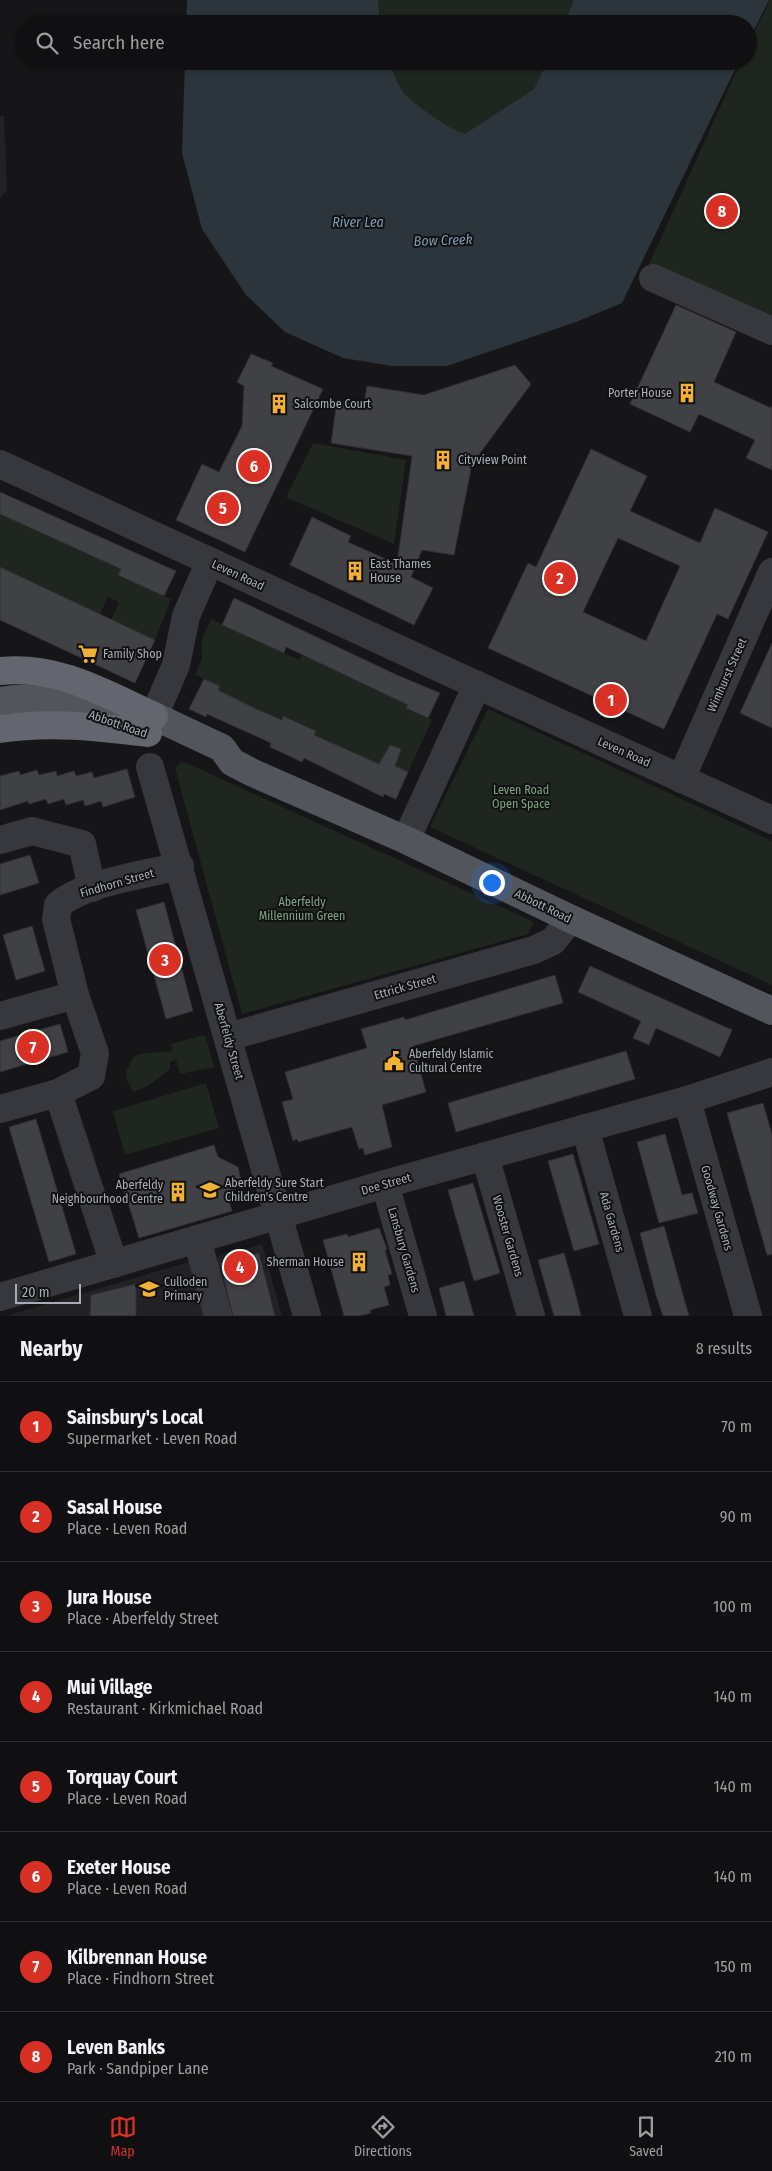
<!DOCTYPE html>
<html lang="en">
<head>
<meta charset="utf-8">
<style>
	:root { --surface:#101012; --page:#19191b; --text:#f1f3f6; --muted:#9c9d9f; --line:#303032; --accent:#d93025 }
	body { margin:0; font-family:"Fira Sans Condensed",sans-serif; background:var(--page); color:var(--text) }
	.scale { position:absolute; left:15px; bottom:12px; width:66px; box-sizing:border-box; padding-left:5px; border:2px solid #a8adb8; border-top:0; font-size:14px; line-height:18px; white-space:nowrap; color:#a8adb8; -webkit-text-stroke:4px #111113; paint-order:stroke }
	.you { position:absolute; left:491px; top:882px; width:18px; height:18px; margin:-12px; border:4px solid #fff; border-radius:50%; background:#1a73e8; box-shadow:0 0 0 8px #1a73e833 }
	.badge { display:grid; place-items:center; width:32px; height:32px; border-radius:50%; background:var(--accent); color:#fff; font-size:16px; font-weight:700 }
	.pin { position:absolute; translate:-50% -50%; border:2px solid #fff; box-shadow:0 1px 5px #0006 }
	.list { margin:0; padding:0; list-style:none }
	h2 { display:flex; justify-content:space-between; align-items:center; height:65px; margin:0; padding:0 20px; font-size:21px }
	h2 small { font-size:16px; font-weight:400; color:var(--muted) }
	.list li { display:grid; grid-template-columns:32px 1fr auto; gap:15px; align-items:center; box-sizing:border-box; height:90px; padding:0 20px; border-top:1px solid var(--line) }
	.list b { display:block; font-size:19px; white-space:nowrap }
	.list p { margin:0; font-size:16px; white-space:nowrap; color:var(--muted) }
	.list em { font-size:16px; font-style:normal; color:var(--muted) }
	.icon { flex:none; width:28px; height:28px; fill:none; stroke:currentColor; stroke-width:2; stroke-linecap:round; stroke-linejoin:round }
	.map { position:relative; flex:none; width:772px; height:1316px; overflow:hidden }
	.search { position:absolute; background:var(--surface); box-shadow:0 1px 4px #0004; left:15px; right:15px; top:15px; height:55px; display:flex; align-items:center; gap:12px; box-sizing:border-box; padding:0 18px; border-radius:28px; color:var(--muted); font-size:19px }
	.sheet { height:785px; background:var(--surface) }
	nav { display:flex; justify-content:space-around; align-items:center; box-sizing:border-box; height:70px; border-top:1px solid var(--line); background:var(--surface); font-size:14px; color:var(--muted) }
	nav a { display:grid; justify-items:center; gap:2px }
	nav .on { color:var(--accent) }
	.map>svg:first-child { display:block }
	.built { fill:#222225 }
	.green { fill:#1e261f }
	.water { fill:#2c353c }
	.building { fill:#404145; stroke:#303034; fill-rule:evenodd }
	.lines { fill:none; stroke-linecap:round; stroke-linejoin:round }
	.minor { stroke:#37383d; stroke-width:28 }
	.major { stroke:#53555c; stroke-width:28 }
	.highway { stroke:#63666e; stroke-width:28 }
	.labels { text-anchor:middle; stroke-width:4; stroke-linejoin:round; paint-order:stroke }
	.poi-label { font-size:12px; fill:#a8adb8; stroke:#111113; text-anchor:start }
	.street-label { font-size:12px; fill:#a8adb8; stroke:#111113 }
	.park-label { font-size:12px; fill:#7fa381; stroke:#111113 }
	.water-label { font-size:14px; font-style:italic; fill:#7f9bb3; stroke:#111113 }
</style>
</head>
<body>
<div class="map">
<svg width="772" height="1316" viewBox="0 0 772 1316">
	<rect width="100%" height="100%" fill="#161618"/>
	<!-- built -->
	<g class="built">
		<polygon points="0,116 4,116 7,190 0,199"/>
		<polygon points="262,1244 282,1316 227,1316 211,1258"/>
		<polygon points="192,1261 206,1316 6,1316"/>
	</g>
	<!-- green -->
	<g class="green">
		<polygon points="330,0 624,0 614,24 332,24"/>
		<polygon points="770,0 772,0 772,319 647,269 741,61 748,61 748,46"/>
		<polygon points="335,61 598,61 496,188"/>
		<polygon points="313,443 406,460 394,544 286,497"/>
		<polygon points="0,514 145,580 142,586 171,599 155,640 117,622 102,640 119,602 108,597 91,634 0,568"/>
		<polygon points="211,619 299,660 302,655 408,705 406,708 432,720 408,772 381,760 378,767 314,735 316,731 284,716 282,720 273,716 271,718 252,707 217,693 220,686 195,675 202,659 202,639"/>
		<polygon points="488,709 772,841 772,985 430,827"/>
		<polygon points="182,761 534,922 528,934 242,1014 175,768"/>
		<polygon points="205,1035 214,1067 180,1074 176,1060 170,1062 170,1069 148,1086 133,1092 126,1078 127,1069 134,1057 139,1054 172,1051 171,1044"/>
		<polygon points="206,1083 219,1128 125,1155 113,1111"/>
	</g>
	<!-- water -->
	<g class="water">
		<polygon points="187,0 378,0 380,24 186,24"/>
		<polygon points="574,0 769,0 748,42 748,24 564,24"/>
		<path d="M185,61H388C393,71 397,84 404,93C413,104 452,131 465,134L534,89L548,61H739L622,303L576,322L447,366H392L343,358L285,332L246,295L202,229L182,153Z"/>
	</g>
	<!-- building -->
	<g class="building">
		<polygon points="676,305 736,332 714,382 771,408 772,405 772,470 746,458 755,440 699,414 690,432 630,404"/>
		<polygon points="251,354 273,363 271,366 323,389 245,552 176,520 202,464 219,472 242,426 244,386 237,382"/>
		<polygon points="515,365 531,384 472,464 454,555 422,550 411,577 433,588 414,625 290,565 312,517 351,536 348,542 397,564 412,456 331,443 337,401 364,405 367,386 424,395"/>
		<path d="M591,449L647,476L630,511L700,543L715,508L768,532L728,619L717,614L664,729L488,648L528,563L536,567ZM618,538L680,566L646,641L583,612Z"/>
		<polygon points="0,492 176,571 164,596 118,575 121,569 0,514"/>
		<polygon points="0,567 155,640 135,683 0,620"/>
		<polygon points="234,598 397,675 440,693 428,718 406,708 408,705 286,647 284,653 222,625"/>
		<polygon points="772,643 772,728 740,713"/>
		<polygon points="204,679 220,686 218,690 254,708 282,720 283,716 316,731 314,735 379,764 390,745 401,749 395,766 408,772 396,799 384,794 383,797 304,758 302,762 270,747 271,743 207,714 206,717 189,709"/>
		<polygon points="127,769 135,797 103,807 101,801 85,806 83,800 66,805 64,799 48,804 46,799 29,804 28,801 0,810 0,776 19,771 20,775 37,770 39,775 56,771 57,776 74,771 76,776 92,772 94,778"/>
		<polygon points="30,855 39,883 0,895 0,864"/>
		<polygon points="164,902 193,1011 166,1019 136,910"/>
		<polygon points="32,926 45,971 16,980 3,935"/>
		<polygon points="590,966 732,1030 720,1057 656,1028 649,1045 633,1038 641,1021 578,992"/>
		<polygon points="555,975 563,1003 413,1046 426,1092 382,1105 392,1147 365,1155 363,1148 359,1149 352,1127 298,1142 297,1139 293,1141 282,1102 293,1099 285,1072 367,1048 361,1029 404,1017 405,1020"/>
		<polygon points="60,1024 68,1052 0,1072 0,1041"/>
		<polygon points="626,1051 635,1079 456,1132 448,1103"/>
		<polygon points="763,1103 772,1135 772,1254 767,1255 727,1113"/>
		<polygon points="36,1119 76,1254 49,1262 9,1127"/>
		<polygon points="665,1134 682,1195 692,1193 698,1213 659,1223 637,1142"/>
		<polygon points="214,1145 218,1157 238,1167 241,1180 229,1201 232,1211 139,1238 119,1174"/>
		<polygon points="573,1154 599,1244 574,1251 548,1161"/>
		<polygon points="473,1183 500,1273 474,1281 448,1190"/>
		<polygon points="664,1226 685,1302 689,1316 663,1316 656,1295 640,1233"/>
		<polygon points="379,1228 387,1249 385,1250 392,1274 388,1275 390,1285 384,1287 389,1305 370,1310 371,1313 359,1316 344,1316 323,1240 347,1234 348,1237"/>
		<polygon points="259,1253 275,1316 233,1316 220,1263"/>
		<polygon points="564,1253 574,1288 581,1316 554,1316 538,1260"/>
		<polygon points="464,1281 474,1316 446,1316 439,1288"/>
		<polygon points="136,1284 136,1316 90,1316 91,1295"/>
	</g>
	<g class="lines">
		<!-- minor -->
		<g class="minor">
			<polyline points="653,278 772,331"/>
			<polyline points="0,464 442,669 772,820"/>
			<polyline points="154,716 176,665 186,616 210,561"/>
			<polyline points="150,767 307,1316"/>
			<polyline points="681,779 772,572"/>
			<polyline points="0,840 32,831 82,844 92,888"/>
			<polyline points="406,840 477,685"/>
			<polyline points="0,1016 75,995"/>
			<polyline points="228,1037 534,950 553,941 571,919"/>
			<polyline points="58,1093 114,1264"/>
			<polyline points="687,1100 748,1316"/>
			<path d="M0,1109L58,1093L91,1076L95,1053L75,995L56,919L58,905C86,882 144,875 180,866"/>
			<polyline points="585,1128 638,1316"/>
			<polyline points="485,1156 531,1316"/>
			<polyline points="385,1184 423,1316"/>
			<polyline points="197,1239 218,1316"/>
			<polyline points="0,1297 385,1184 687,1100 772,1072"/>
		</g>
		<!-- major -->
		<g class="major">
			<path d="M0,701C47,692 77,712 120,725"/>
			<polyline points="154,716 222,748 232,762 253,773 406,840 571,919 772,1011"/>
		</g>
		<!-- highway -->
		<g class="highway">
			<path d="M0,671C58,665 104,693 154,716"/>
			<path d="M0,729C50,721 98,727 148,733"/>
		</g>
	</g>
	<!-- icons -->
	<defs>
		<symbol id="building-bare" viewBox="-9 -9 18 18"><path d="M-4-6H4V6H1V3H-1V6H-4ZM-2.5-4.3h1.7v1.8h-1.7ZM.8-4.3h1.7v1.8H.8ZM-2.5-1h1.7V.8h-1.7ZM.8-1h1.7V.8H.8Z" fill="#f2b134" stroke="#111113" stroke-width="2.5" paint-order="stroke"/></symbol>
		<symbol id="supermarket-bare" viewBox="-9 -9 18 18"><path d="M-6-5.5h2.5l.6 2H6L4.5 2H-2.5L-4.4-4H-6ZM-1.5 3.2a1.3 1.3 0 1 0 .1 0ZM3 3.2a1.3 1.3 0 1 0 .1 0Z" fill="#f2b134" stroke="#111113" stroke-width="2.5" paint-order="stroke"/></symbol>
		<symbol id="civic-bare" viewBox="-9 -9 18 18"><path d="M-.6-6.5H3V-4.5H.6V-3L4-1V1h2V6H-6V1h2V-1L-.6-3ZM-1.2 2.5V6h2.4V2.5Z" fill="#f2b134" stroke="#111113" stroke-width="2.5" paint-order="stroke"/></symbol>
		<symbol id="school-bare" viewBox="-9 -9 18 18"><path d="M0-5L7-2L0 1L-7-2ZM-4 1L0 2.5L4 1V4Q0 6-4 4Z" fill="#f2b134" stroke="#111113" stroke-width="2.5" paint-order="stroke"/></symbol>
	</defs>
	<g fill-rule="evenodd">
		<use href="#building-bare" x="673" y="379" width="28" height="28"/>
		<use href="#building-bare" x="265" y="390" width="28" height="28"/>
		<use href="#building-bare" x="429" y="446" width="28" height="28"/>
		<use href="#building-bare" x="341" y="557" width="28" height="28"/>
		<use href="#supermarket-bare" x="74" y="640" width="28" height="28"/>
		<use href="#civic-bare" x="380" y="1047" width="28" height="28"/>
		<use href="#school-bare" x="196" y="1176" width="28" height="28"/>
		<use href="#building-bare" x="164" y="1178" width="28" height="28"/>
		<use href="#building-bare" x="345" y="1248" width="28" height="28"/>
		<use href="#school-bare" x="135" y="1275" width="28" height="28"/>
	</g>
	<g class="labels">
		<!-- poi labels -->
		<g class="poi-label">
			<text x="672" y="397" text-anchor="end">Porter House</text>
			<text x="294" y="408">Salcombe Court</text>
			<text x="458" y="464">Cityview Point</text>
			<text x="370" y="568">East Thames<tspan x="370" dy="14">House</tspan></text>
			<text x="103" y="658">Family Shop</text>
			<text x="409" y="1058">Aberfeldy Islamic<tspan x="409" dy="14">Cultural Centre</tspan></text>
			<text x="225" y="1187">Aberfeldy Sure Start<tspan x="225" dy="14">Children's Centre</tspan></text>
			<text x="163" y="1189" text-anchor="end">Aberfeldy<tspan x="163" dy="14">Neighbourhood Centre</tspan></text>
			<text x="344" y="1266" text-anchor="end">Sherman House</text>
			<text x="164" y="1286">Culloden<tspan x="164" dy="14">Primary</tspan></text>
		</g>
		<!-- street labels -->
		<g class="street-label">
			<text transform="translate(238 575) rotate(25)" y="4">Leven Road</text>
			<text transform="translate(727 675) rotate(-66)" y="4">Wimhurst Street</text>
			<text transform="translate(118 724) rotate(19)" y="4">Abbott Road</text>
			<text transform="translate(624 752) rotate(24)" y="4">Leven Road</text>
			<text transform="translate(117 883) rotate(-16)" y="4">Findhorn Street</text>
			<text transform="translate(543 906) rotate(26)" y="4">Abbott Road</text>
			<text transform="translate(405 987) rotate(-16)" y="4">Ettrick Street</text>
			<text transform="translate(229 1041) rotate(74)" y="4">Aberfeldy Street</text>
			<text transform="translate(386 1184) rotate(-16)" y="4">Dee Street</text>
			<text transform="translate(717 1208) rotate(74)" y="4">Goodway Gardens</text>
			<text transform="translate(612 1222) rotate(74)" y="4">Ada Gardens</text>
			<text transform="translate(508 1236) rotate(74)" y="4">Wooster Gardens</text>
			<text transform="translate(404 1250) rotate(74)" y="4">Lansbury Gardens</text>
		</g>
		<!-- park labels -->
		<g class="park-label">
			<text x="521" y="794">Leven Road<tspan x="521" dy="14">Open Space</tspan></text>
			<text x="302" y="906">Aberfeldy<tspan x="302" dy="14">Millennium Green</tspan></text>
		</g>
		<!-- water labels -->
		<g class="water-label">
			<text x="358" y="227">River Lea</text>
			<text transform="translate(443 240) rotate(-2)" y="5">Bow Creek</text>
		</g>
	</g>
</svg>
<div class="scale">20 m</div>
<div class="you"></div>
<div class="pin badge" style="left:611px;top:700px">1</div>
<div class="pin badge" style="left:560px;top:578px">2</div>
<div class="pin badge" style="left:165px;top:960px">3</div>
<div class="pin badge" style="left:240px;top:1267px">4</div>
<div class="pin badge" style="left:223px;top:508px">5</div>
<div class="pin badge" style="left:254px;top:466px">6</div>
<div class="pin badge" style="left:33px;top:1047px">7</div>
<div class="pin badge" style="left:722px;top:211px">8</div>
<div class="search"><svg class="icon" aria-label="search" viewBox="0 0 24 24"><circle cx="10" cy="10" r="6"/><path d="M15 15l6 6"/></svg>Search here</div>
</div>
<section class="sheet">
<h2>Nearby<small>8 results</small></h2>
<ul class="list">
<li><span class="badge">1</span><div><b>Sainsbury's Local</b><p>Supermarket · Leven Road</p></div><em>70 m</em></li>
<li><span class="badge">2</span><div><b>Sasal House</b><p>Place · Leven Road</p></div><em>90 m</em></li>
<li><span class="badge">3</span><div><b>Jura House</b><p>Place · Aberfeldy Street</p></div><em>100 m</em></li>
<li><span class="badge">4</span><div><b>Mui Village</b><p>Restaurant · Kirkmichael Road</p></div><em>140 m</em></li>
<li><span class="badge">5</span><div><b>Torquay Court</b><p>Place · Leven Road</p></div><em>140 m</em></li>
<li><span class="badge">6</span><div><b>Exeter House</b><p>Place · Leven Road</p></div><em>140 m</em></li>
<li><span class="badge">7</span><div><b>Kilbrennan House</b><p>Place · Findhorn Street</p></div><em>150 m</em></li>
<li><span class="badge">8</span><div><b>Leven Banks</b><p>Park · Sandpiper Lane</p></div><em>210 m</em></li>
</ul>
</section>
<nav>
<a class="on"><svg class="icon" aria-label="map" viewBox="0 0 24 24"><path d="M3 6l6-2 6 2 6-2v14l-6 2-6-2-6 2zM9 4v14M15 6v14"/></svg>Map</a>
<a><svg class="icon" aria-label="directions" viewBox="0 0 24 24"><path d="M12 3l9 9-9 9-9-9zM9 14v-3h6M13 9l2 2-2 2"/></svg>Directions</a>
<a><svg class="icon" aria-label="saved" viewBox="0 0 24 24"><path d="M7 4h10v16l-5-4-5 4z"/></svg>Saved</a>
</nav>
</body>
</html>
